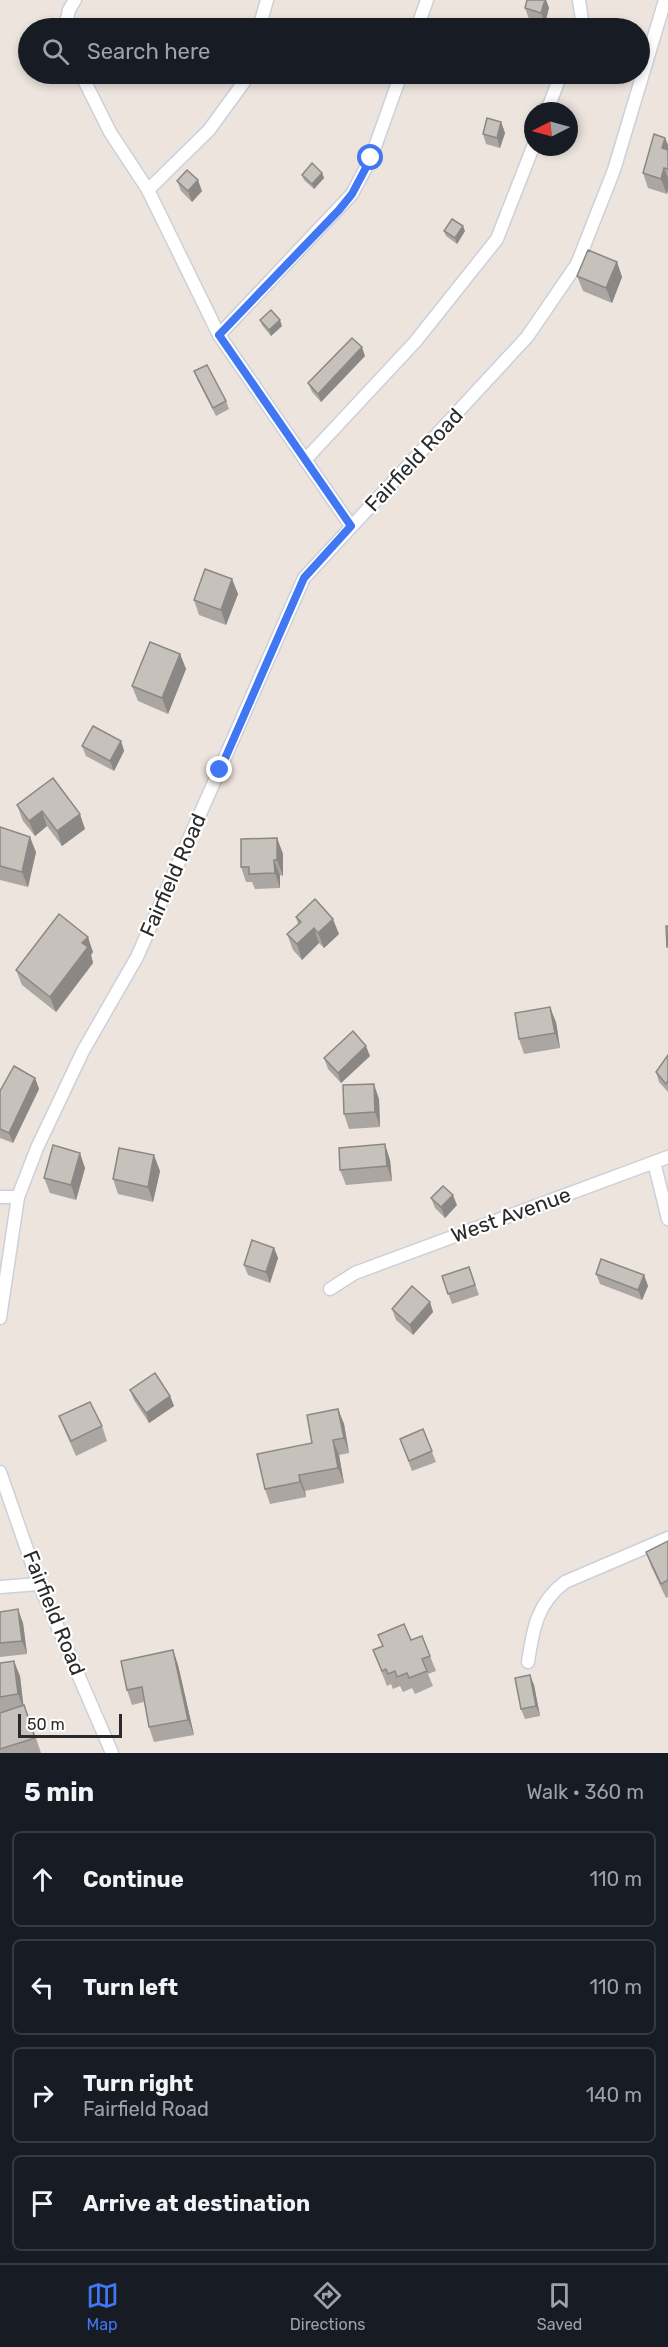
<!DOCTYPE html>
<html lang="en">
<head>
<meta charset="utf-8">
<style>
	:root { --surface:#171b24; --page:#242831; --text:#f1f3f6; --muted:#9ea1a6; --line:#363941; --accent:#4277f3 }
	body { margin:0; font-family:Rubik,sans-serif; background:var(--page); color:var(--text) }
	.compass { position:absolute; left:524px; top:102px; width:54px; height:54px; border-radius:50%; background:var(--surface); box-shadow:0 3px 9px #0003; rotate:264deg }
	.scale { position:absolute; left:18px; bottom:15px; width:104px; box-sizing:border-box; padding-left:6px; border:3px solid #2a2a2a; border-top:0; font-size:16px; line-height:21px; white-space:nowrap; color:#2a2a2a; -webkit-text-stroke:4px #fff; paint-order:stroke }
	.stop { position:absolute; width:18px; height:18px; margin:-14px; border:4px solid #4277f3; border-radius:50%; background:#fff }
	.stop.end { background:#4277f3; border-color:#fff; box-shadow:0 2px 6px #0008 }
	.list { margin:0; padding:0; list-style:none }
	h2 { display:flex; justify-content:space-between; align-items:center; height:78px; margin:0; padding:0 24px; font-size:26px }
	h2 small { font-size:20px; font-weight:400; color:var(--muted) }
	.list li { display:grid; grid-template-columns:39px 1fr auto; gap:18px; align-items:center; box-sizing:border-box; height:96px; margin:0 12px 12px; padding:0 12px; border:2px solid var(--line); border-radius:9px }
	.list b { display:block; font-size:22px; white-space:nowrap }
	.list p { margin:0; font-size:20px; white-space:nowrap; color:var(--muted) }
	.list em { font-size:20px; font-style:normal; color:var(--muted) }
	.icon { flex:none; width:33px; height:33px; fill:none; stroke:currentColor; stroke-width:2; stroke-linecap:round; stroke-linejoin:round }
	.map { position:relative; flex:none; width:668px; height:1753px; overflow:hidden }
	.search { position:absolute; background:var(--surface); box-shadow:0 3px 9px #0003; left:18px; right:18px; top:18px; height:66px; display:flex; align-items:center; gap:15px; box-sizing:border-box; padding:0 21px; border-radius:33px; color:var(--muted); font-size:22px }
	.sheet { height:510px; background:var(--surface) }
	nav { display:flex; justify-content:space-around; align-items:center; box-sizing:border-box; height:84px; border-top:2px solid var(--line); background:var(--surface); font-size:16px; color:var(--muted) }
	nav a { display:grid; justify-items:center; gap:3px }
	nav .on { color:var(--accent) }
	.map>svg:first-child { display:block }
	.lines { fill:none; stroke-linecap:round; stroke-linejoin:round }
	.minor-casing { stroke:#cbd0db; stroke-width:15 }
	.minor { stroke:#fff; stroke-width:12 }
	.wall { fill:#aba6a2 }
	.shaded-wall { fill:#8b8784 }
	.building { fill:#c7c1bc; stroke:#8b8784; stroke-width:1.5 }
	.route { stroke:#4277f3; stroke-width:8 }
	.labels { text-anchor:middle; stroke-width:4.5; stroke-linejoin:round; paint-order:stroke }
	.street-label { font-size:21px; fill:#2a2a2a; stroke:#fff }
</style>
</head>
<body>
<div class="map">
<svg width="668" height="1753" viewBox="0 0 668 1753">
	<rect width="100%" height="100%" fill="#ece4dd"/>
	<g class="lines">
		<defs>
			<g id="minor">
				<polyline points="65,28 69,10 75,0"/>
				<polyline points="259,28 267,0"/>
				<polyline points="417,28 427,0"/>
				<polyline points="579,28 582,20 579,0"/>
				<polyline points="81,74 110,132 148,190 219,335 351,526"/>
				<polyline points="547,111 561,74"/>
				<polyline points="148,190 209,130 244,82 246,74"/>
				<polyline points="219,335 352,194 371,158 401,74"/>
				<polyline points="305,460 415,342 497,239 533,147"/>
				<polyline points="654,1162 668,1219"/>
				<polyline points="0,1197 18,1197"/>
				<polyline points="330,1289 355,1273 668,1157"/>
				<polyline points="0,1318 18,1197 37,1148 83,1051 137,957 304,578 527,337 577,264 614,170 665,0"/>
				<polyline points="0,1472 39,1584 112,1753"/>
				<polyline points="0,1587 39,1584"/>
				<path d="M528,1662C533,1629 537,1603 565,1582L668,1538"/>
			</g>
		</defs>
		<!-- minor casing -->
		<use href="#minor" class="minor-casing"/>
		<!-- minor -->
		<use href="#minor" class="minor"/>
	</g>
	<!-- wall -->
	<g class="wall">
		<polygon points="527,0 546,0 549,8 545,23 529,19 525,8"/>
		<polygon points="435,74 468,74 465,82"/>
		<polygon points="501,122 505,133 500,148 486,144 483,134"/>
		<polygon points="665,138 668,145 668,189 667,194 648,188 643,173"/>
		<polygon points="322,173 324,178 314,189 304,180 302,175"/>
		<polygon points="177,181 202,191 192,202 181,191"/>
		<polygon points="444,231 465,231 457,244 446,236"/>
		<polygon points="617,262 622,277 612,303 583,291 577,276"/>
		<polygon points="260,320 282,326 271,336 262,325"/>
		<polygon points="365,356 321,402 312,392 308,383"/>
		<polygon points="194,371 226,401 229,409 216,416 197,379"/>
		<polygon points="232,579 238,594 226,625 199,615 194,600"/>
		<polygon points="180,654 186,669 168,714 138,701 132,686"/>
		<polygon points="121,741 124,751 114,771 86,756 82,746"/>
		<polygon points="53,778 85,829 62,846 47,826 35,836 23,821 17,805"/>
		<polygon points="0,827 36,852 28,887 0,880"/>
		<polygon points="277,838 283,854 283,876 280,875 280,888 255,889 252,882 246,882 241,867"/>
		<polygon points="296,917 339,934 324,948 319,943 302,960 293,950 287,934 298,924"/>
		<polygon points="93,952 91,955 93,963 56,1012 22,985 16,970"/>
		<polygon points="556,1022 560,1048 524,1054 519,1039"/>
		<polygon points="668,1055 668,1092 659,1082 656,1072"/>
		<polygon points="370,1056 341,1083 328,1069 324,1058"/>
		<polygon points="35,1078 39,1089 13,1143 0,1138 0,1091"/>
		<polygon points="379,1099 380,1127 349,1129 344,1114"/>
		<polygon points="390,1160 392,1181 346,1185 340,1170"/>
		<polygon points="85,1168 76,1200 50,1193 44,1178"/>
		<polygon points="160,1171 153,1202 118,1194 113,1179"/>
		<polygon points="431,1198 457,1205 445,1218 435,1208"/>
		<polygon points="274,1248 278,1258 270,1283 248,1275 244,1265"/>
		<polygon points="469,1267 479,1295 452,1304 442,1276"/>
		<polygon points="596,1274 644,1275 648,1286 642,1300 600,1284"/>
		<polygon points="430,1302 433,1312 413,1335 396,1320 392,1309"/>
		<polygon points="130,1390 170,1396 174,1406 149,1423 134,1400"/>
		<polygon points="338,1409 344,1424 349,1453 339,1455 344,1483 305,1491 306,1497 270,1504 265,1489 312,1443"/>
		<polygon points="59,1416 102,1426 107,1441 76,1456 65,1431"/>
		<polygon points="423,1429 436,1462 412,1471 400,1439"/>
		<polygon points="668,1541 668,1597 666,1598 651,1566 646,1552"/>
		<polygon points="0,1612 23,1623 27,1654 0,1657"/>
		<polygon points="411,1640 430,1656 436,1671 428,1674 433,1686 415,1694 412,1688 403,1692 400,1686 393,1689 391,1684 387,1686 373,1650"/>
		<polygon points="173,1650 178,1665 194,1735 154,1742 149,1727 144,1702 132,1705 127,1690"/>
		<polygon points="0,1663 20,1676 23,1705 24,1705 30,1720 41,1753 0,1753"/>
		<polygon points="534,1685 540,1716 525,1719 521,1709"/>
	</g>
	<!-- shaded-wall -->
	<g class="shaded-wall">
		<polygon points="545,0 546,0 549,8 545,23 541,13"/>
		<polygon points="462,74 468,74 465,82"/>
		<polygon points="501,122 505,133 500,148 497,138"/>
		<polygon points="665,138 668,145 668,163 662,148"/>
		<polygon points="664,168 668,178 668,189 667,194 661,179"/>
		<polygon points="322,173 324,178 314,189 312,184"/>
		<polygon points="198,180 202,191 192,202 188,191"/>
		<polygon points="463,226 465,231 457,244 455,238"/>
		<polygon points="617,262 622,277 612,303 606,288"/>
		<polygon points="280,320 282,326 271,336 269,330"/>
		<polygon points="362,347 365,356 321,402 318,394"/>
		<polygon points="232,579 238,594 226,625 221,610"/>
		<polygon points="180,654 186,669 168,714 162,698"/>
		<polygon points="121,741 124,751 114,771 110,761"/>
		<polygon points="42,811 47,826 35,836 29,821"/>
		<polygon points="80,814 85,829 62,846 57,831"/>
		<polygon points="30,837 36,852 28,887 22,872"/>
		<polygon points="277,838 283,854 283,876 277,860"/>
		<polygon points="274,860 280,875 280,888 275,873"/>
		<polygon points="333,919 339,934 324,948 318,933"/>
		<polygon points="314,928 319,943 302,960 297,944"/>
		<polygon points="88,937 93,952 91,955 93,963 56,1012 50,997 82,943"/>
		<polygon points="550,1007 556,1022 560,1048 555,1033"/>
		<polygon points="366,1046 370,1056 341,1083 338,1073"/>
		<polygon points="35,1078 39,1089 13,1143 9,1133"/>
		<polygon points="374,1084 379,1099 380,1127 375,1112"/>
		<polygon points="385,1144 390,1160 392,1181 387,1166"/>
		<polygon points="80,1153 85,1168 76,1200 71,1185"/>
		<polygon points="154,1155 160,1171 153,1202 148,1187"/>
		<polygon points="453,1195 457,1205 445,1218 441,1207"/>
		<polygon points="274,1248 278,1258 270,1283 266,1272"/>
		<polygon points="644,1275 648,1286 642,1300 638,1290"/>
		<polygon points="430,1302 433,1312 413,1335 410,1325"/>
		<polygon points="170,1396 174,1406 149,1423 146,1413"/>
		<polygon points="338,1409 344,1424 349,1453 344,1438"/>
		<polygon points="333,1440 339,1455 344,1483 338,1468"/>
		<polygon points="299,1475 305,1491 306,1497 300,1482"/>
		<polygon points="18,1609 23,1623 27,1654 22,1641"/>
		<polygon points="173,1650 178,1665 194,1735 188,1720"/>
		<polygon points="14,1661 20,1676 24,1710 18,1694"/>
		<polygon points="530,1675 534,1685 540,1716 536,1706"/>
	</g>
	<!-- building -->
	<g class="building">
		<polygon points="527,0 545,0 541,13 525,8"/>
		<polygon points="487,118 501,122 497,138 483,134"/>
		<polygon points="654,134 665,138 662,148 668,150 668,169 664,168 661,179 643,173"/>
		<polygon points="312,163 322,173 312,184 302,175"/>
		<polygon points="187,170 198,180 188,191 177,181"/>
		<polygon points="452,219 463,226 455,238 444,231"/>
		<polygon points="588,250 617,262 606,288 577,276"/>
		<polygon points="271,310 280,320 269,330 260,320"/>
		<polygon points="352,338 362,347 318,394 308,383"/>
		<polygon points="207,365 226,401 213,408 194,371"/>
		<polygon points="205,569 232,579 221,610 194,600"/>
		<polygon points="150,642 180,654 162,698 132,686"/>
		<polygon points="93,726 121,741 110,761 82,746"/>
		<polygon points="53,778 80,814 57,831 42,811 29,821 17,805"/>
		<polygon points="0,827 30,837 22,872 0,866"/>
		<polygon points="277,838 277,860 274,860 275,873 249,874 249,867 241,867 241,839"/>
		<polygon points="315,899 333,919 318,933 314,928 297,944 287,934 301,922 296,917"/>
		<polygon points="59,914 88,937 82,943 88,947 50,997 16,970"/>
		<polygon points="666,926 668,926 668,947 667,947"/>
		<polygon points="550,1007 555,1033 519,1039 515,1013"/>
		<polygon points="353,1031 366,1046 338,1073 324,1058"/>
		<polygon points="668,1055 668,1081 666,1084 656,1072"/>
		<polygon points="14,1066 35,1078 9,1133 0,1129 0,1091"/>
		<polygon points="374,1084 375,1112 344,1114 343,1085"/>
		<polygon points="385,1144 387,1166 340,1170 339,1148"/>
		<polygon points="53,1145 80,1153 71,1185 44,1178"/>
		<polygon points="119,1148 154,1155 148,1187 113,1179"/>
		<polygon points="443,1186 453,1195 441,1207 431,1198"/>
		<polygon points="252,1240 274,1248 266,1272 244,1265"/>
		<polygon points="601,1259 644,1275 638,1290 596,1274"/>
		<polygon points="469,1267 475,1285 448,1294 442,1276"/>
		<polygon points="412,1286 430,1302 410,1325 392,1309"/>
		<polygon points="155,1373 170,1396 146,1413 130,1390"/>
		<polygon points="90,1402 102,1426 71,1441 59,1416"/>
		<polygon points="338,1409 344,1438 333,1440 338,1468 299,1475 300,1482 265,1489 257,1454 312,1443 307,1415"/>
		<polygon points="423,1429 432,1451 409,1461 400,1439"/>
		<polygon points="668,1541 668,1580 661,1584 646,1552"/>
		<polygon points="18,1609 22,1641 0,1643 0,1612"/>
		<polygon points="404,1624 411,1640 422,1636 430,1656 422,1659 427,1671 409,1678 407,1673 397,1677 395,1671 388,1674 386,1669 382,1671 373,1650 383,1646 378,1635"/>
		<polygon points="173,1650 188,1720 149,1727 142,1687 127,1690 121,1661"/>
		<polygon points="14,1661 18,1694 0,1697 0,1663"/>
		<polygon points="530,1675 536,1706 521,1709 515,1678"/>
		<polygon points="24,1705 35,1738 0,1749 0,1713"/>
	</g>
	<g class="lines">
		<!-- route -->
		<polyline class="route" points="220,770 304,578 351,526 219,335 339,210 352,194 371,158"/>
	</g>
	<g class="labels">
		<!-- street labels -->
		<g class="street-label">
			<text transform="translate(414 460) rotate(-47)" y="7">Fairfield Road</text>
			<text transform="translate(173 875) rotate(-66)" y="7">Fairfield Road</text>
			<text transform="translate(511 1215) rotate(-20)" y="7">West Avenue</text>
			<text transform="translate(54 1613) rotate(68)" y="7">Fairfield Road</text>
		</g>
	</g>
</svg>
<svg class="compass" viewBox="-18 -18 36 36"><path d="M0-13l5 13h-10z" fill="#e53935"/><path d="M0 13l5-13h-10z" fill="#9ea1a6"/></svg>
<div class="scale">50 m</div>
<div class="stop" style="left:371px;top:158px"></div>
<div class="stop end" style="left:220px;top:770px"></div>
<div class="search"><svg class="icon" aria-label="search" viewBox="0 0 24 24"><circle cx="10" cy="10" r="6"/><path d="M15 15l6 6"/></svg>Search here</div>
</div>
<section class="sheet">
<h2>5 min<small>Walk · 360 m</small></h2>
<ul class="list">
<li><svg class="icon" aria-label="ahead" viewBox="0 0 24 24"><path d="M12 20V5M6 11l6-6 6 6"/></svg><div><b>Continue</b></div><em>110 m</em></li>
<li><svg class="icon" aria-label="left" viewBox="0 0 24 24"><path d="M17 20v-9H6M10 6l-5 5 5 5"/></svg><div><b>Turn left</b></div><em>110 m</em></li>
<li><svg class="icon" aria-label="right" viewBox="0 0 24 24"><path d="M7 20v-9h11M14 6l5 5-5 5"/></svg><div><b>Turn right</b><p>Fairfield Road</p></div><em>140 m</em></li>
<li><svg class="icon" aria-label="arrive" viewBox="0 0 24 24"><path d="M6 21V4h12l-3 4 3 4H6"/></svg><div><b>Arrive at destination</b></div></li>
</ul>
</section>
<nav>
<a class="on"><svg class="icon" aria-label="map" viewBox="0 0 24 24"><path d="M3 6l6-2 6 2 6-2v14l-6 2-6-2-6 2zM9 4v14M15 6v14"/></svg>Map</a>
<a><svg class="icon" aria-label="directions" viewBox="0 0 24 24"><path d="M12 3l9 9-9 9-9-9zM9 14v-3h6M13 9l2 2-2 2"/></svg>Directions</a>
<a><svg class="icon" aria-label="saved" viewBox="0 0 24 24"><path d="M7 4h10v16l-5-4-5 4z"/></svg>Saved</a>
</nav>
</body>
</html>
